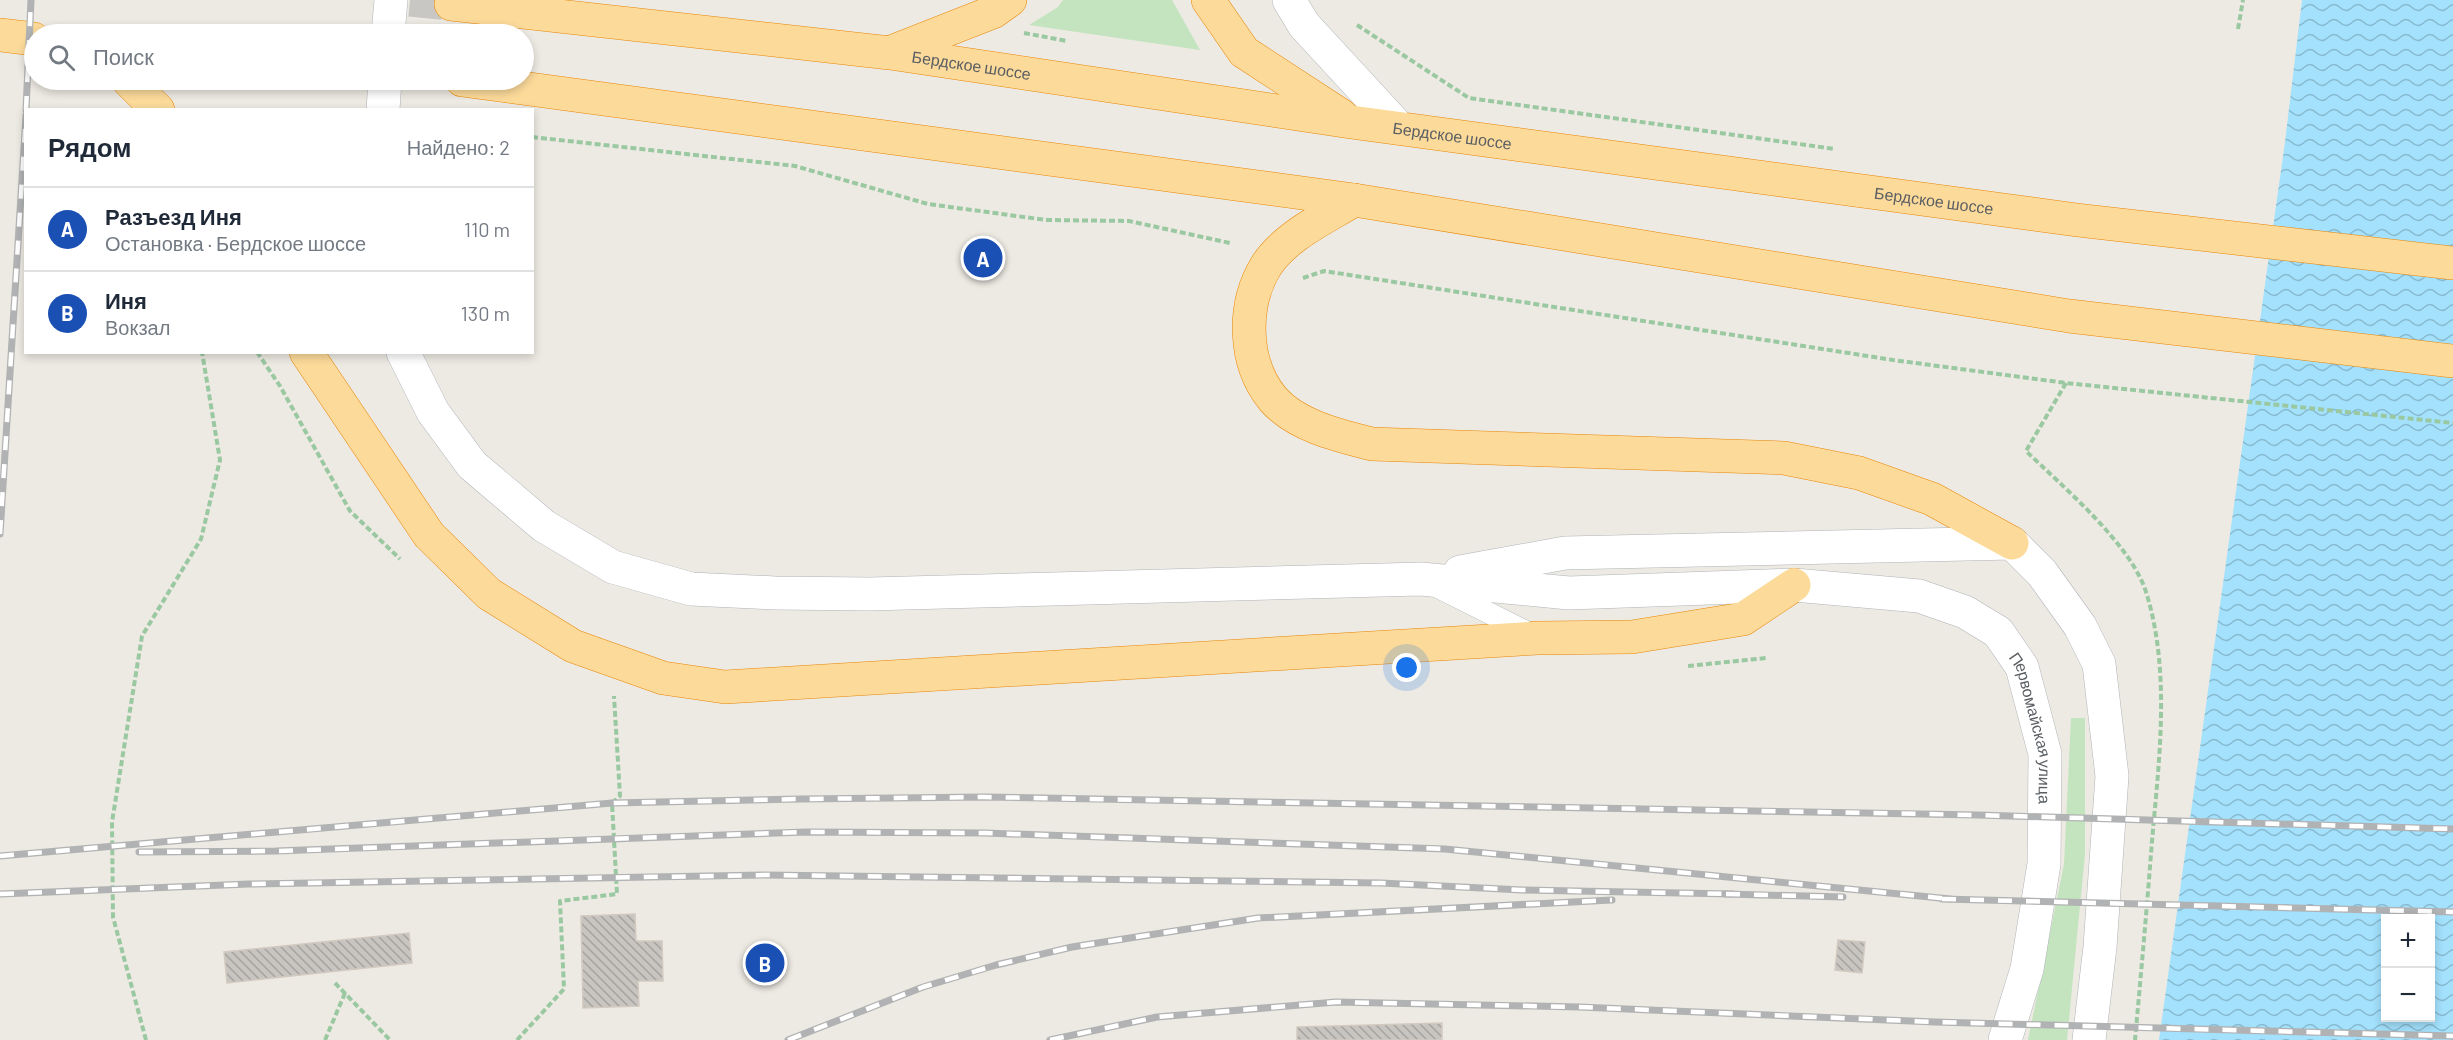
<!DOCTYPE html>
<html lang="ru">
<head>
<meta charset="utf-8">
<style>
	:root { --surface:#fff; --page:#f2f2f3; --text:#1f2937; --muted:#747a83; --line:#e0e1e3; --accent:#db2777 }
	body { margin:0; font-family:Barlow,sans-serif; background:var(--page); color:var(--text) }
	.controls { position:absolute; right:18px; bottom:18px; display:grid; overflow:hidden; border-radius:0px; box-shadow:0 3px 9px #0003 }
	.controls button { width:54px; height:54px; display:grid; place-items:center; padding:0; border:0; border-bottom:2px solid var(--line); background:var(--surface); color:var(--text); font:30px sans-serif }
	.you { position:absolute; left:1407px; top:668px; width:21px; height:21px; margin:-15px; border:4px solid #fff; border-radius:50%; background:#1a73e8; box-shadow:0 0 0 9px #1a73e833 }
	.badge { display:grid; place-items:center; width:39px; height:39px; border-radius:50%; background:var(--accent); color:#fff; font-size:20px; font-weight:700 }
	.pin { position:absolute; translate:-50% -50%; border:3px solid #fff; box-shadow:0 2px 6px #0006 }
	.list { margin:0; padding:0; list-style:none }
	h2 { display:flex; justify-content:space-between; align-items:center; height:78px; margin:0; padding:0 24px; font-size:26px }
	h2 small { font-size:20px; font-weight:400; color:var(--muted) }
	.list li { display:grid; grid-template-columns:39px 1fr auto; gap:18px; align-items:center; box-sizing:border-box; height:84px; padding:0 24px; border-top:2px solid var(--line) }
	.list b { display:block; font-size:22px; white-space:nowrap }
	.list p { margin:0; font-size:20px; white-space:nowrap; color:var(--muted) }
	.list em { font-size:20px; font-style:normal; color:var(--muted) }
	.icon { flex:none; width:33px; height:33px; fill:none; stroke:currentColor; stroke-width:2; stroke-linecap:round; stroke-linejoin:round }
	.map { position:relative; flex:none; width:2453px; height:1040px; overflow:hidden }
	.search { position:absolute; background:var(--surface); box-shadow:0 3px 9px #0003; left:24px; top:24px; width:510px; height:66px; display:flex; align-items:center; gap:15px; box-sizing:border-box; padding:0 21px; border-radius:33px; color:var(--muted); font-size:22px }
	.panel { position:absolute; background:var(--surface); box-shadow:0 3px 9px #0003; left:24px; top:108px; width:510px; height:246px; border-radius:0px }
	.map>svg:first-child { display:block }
	.grass { fill:#c4e4bf }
	.water { fill:url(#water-waves); fill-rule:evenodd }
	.building { fill:url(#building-back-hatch); stroke:#d2cac1; stroke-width:1.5 }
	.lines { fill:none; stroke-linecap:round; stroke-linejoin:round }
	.trunk-tunnel { stroke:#c8c7c3; stroke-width:33; stroke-dasharray:33 16; stroke-linecap:butt }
	.service-casing { stroke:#b0b4b8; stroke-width:22 }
	.minor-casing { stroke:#b0b4b8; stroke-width:34 }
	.secondary-casing { stroke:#afb3b8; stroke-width:34 }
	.trunk-casing { stroke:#e98606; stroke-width:34 }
	.path { stroke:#9ac8a1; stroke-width:4; stroke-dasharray:6 3; stroke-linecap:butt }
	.service { stroke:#fff; stroke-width:21 }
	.minor { stroke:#fff; stroke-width:33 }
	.secondary { stroke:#fff; stroke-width:33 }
	.trunk { stroke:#fcda9a; stroke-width:33 }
	.rail-casing { stroke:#b1b2b3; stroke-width:7 }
	.rail { stroke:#fff; stroke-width:4.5; stroke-dasharray:14; stroke-linecap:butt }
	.labels { text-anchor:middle; stroke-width:4.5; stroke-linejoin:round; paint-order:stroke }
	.street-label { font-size:16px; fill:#5b5f63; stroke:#fff }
</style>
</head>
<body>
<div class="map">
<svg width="2453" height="1040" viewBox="0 0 2453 1040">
	<defs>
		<pattern id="water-waves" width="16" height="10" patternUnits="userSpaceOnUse" patternTransform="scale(1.5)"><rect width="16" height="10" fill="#a3e1fc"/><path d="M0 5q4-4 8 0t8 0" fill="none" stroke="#88bad0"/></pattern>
		<pattern id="building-back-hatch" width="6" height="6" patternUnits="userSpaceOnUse" patternTransform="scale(1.5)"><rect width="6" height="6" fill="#c8c5c0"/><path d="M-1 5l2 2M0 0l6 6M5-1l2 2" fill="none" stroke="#a5a3a0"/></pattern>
	</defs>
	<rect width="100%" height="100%" fill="#edeae3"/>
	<!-- grass -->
	<g class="grass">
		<polygon points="1063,0 1172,0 1200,50 1029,25 1058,7"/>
		<polygon points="2071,718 2085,718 2085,854 2067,1040 2028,1040 2064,864"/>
	</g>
	<!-- water -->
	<path class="water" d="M2302,0H2453V1040H2159L2285,142ZM2386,918H2430V1018H2386Z"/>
	<!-- building -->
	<g class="building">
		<polygon points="635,914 636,941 662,941 663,981 638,981 639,1006 583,1008 581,916"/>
		<polygon points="409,933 412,963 227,983 224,952"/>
		<polygon points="1838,940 1865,942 1862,973 1835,970"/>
		<polygon points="1442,1023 1442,1040 1297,1040 1297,1027"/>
	</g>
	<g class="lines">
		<!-- trunk-tunnel -->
		<polyline class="trunk-tunnel" points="410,0 451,4"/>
		<defs>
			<polyline id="service" points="1435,586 1533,635"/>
			<polyline id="minor" points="1289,0 1304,25 1399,128"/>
			<g id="secondary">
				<polyline points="388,34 391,0"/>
				<polyline points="383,110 385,80"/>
				<path id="s1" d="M403,352L433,412L472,465L544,526L613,567L691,589L775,593L870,594L1421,579L1569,593L1794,585L1919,596L1965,612L1998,632L2022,667L2045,754L2044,864L2027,969L2005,1040"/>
				<polyline points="1460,572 1565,553 2012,543 2042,573 2080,626 2099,664 2112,776 2100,947 2089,1040"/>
			</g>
			<g id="trunk">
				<polyline points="1208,0 1244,52 1342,116"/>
				<path id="s2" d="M451,4L890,53L1351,122L2077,220L2453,263"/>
				<polyline points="0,35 34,39"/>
				<polyline points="891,52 993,12 1010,0"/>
				<polyline points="128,80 158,110"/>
				<polyline points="462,80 1354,200 2069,316 2453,361"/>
				<path d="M1354,200C1325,218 1285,236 1266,266C1242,305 1243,363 1273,399C1296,426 1340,436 1372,444L1784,458L1859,473L1932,499L2012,543"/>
				<polyline points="306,352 429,535 489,594 573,646 663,678 725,687 1538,638 1632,637 1743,619 1794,585"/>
			</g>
		</defs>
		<!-- service casing -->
		<use href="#service" class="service-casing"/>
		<!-- minor casing -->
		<use href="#minor" class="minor-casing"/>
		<!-- secondary casing -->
		<use href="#secondary" class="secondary-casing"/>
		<!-- trunk casing -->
		<use href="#trunk" class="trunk-casing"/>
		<!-- path -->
		<g class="path">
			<polyline points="1357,25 1469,98 1835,149"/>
			<polyline points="2238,29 2243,0"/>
			<polyline points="1024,33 1067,41"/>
			<polyline points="532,137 795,166 928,204 1046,220 1129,221 1230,243"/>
			<polyline points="1303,278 1324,271 1893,360 2066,383 2453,423"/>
			<polyline points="257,352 280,386 350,511 400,559"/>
			<path d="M2066,383L2026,451C2062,486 2131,544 2146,592C2171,671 2159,760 2152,841C2147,907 2141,974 2135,1040"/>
			<polyline points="1688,666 1766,658"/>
			<polyline points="335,983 390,1040"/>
			<polyline points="146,1040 113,917 112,822 142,636 201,539 220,460 202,352"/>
			<polyline points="325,1040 345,993"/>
			<polyline points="517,1040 564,989 560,901 617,894 612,803 620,796 614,696"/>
		</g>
		<!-- service -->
		<use href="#service" class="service"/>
		<!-- minor -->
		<use href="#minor" class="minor"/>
		<!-- secondary -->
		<use href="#secondary" class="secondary"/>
		<!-- trunk -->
		<use href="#trunk" class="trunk"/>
		<defs>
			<g id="rail">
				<polyline points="26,110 31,0"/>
				<polyline points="0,534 26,115"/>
				<polyline points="139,852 276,851 806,832 985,833 1445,849 1950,899"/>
				<polyline points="0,856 612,803 801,799 984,797 1978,815 2453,829"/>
				<polyline points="0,894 249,884 765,875 1381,883 1522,890 1733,894"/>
				<polyline points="1726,894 1843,897"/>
				<polyline points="1942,899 2453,912"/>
				<polyline points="788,1040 923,987 996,965 1072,947 1258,918 1612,900"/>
				<polyline points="1050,1040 1157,1017 1336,1002 1579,1007 1935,1022 2453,1036"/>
			</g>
		</defs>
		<!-- rail casing -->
		<use href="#rail" class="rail-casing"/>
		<!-- rail -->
		<use href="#rail" class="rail"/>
	</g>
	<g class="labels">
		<!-- street labels -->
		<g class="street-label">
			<text dy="6" stroke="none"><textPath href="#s2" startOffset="524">Бердское шоссе</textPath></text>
			<text dy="6" stroke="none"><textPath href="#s2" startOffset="1010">Бердское шоссе</textPath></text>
			<text dy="6" stroke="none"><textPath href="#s2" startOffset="1496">Бердское шоссе</textPath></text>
			<text dy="6" stroke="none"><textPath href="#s1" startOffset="1810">Первомайская улица</textPath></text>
		</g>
	</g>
</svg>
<div class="controls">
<button>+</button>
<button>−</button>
</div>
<div class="you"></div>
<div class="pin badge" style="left:983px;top:258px;background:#1a4fb4">A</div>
<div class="pin badge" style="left:765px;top:963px;background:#1a4fb4">B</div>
<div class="search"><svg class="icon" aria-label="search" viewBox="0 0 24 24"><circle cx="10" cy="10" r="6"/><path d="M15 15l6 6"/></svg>Поиск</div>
<section class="panel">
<h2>Рядом<small>Найдено: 2</small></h2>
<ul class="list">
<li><span class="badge" style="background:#1a4fb4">A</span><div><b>Разъезд Иня</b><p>Остановка · Бердское шоссе</p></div><em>110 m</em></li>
<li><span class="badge" style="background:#1a4fb4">B</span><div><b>Иня</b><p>Вокзал</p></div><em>130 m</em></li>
</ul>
</section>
</div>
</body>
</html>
